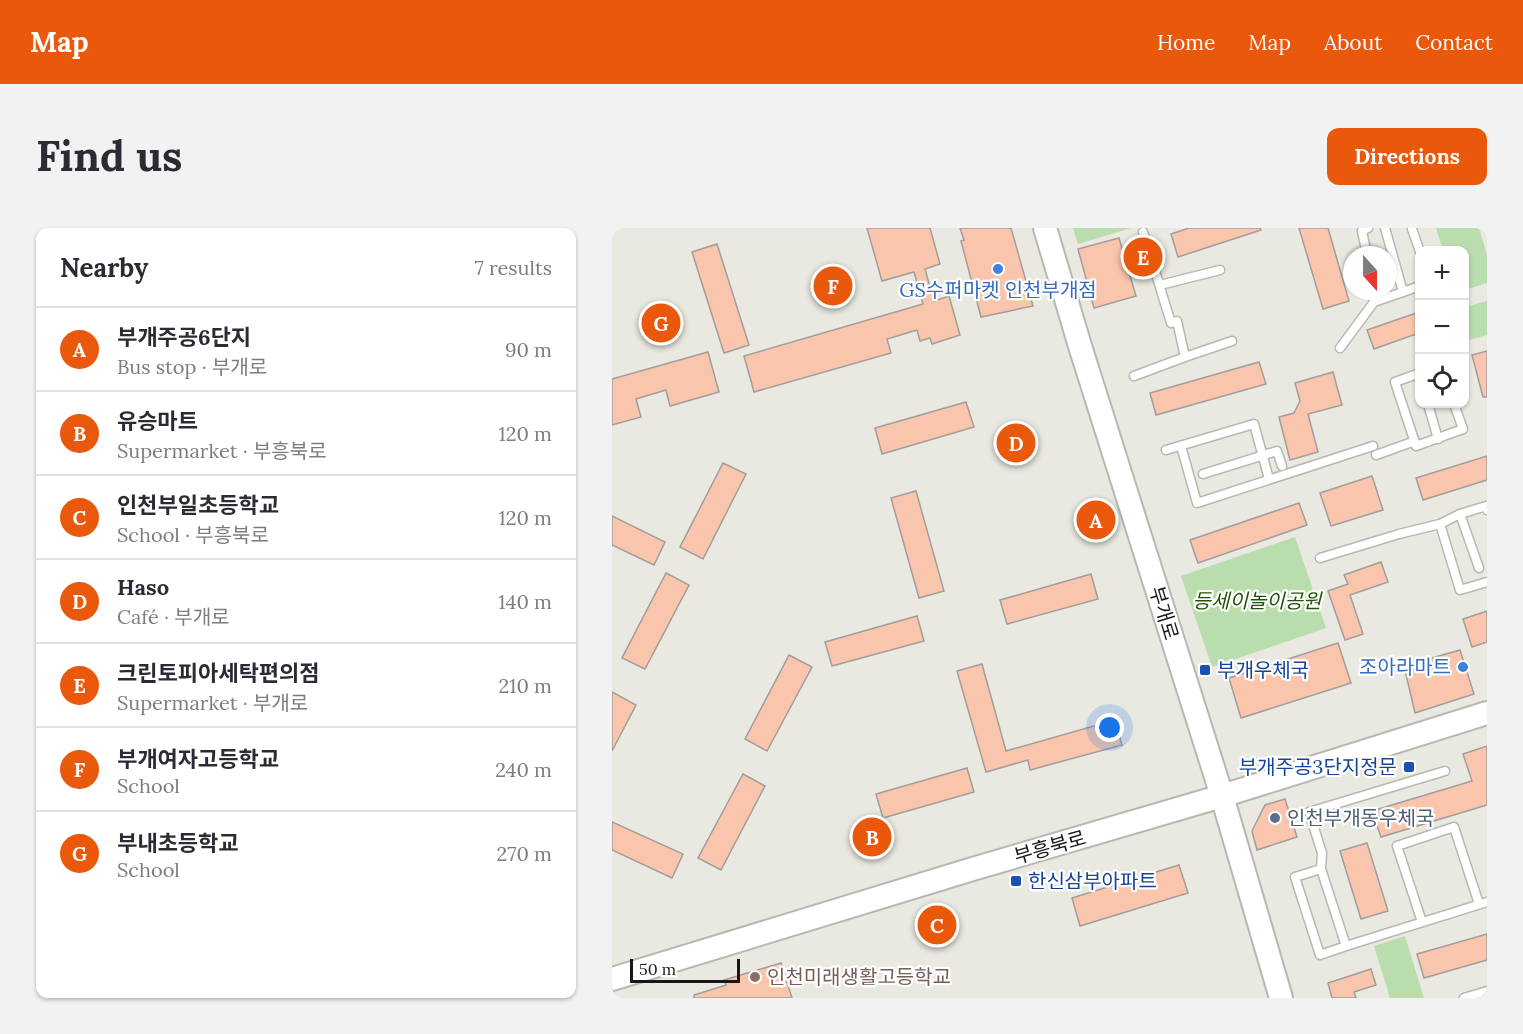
<!DOCTYPE html>
<html lang="en">
<head>
<meta charset="utf-8">
<style>
	:root { --surface:#fff; --page:#f2f2f3; --text:#2b2b33; --muted:#7c7c81; --line:#e1e1e2; --accent:#ea580c }
	body { margin:0; font-family:Lora,"Noto Sans KR",serif; background:var(--page); color:var(--text) }
	.controls { position:absolute; right:18px; top:18px; display:grid; overflow:hidden; border-radius:12px; box-shadow:0 2px 4px #0004 }
	.controls button { width:54px; height:54px; display:grid; place-items:center; padding:0; border:0; border-bottom:2px solid var(--line); background:var(--surface); color:var(--text); font:30px sans-serif }
	.compass { position:absolute; left:731px; top:18px; width:54px; height:54px; border-radius:50%; background:var(--surface); box-shadow:0 2px 4px #0004; rotate:159deg }
	.scale { position:absolute; left:18px; bottom:15px; width:110px; box-sizing:border-box; padding-left:6px; border:3px solid #171714; border-top:0; font-size:16px; line-height:21px; white-space:nowrap; color:#171714; -webkit-text-stroke:4px #fff; paint-order:stroke }
	.you { position:absolute; left:498px; top:500px; width:21px; height:21px; margin:-15px; border:4px solid #fff; border-radius:50%; background:#1a73e8; box-shadow:0 0 0 9px #1a73e833 }
	.badge { display:grid; place-items:center; width:39px; height:39px; border-radius:50%; background:var(--accent); color:#fff; font-size:20px; font-weight:700 }
	.pin { position:absolute; translate:-50% -50%; border:3px solid #fff; box-shadow:0 2px 6px #0006 }
	.list { margin:0; padding:0; list-style:none }
	h2 { display:flex; justify-content:space-between; align-items:center; height:78px; margin:0; padding:0 24px; font-size:26px }
	h2 small { font-size:20px; font-weight:400; color:var(--muted) }
	.list li { display:grid; grid-template-columns:39px 1fr auto; gap:18px; align-items:center; box-sizing:border-box; height:84px; padding:0 24px; border-top:2px solid var(--line) }
	.list b { display:block; font-size:22px; white-space:nowrap }
	.list p { margin:0; font-size:20px; white-space:nowrap; color:var(--muted) }
	.list em { font-size:20px; font-style:normal; color:var(--muted) }
	.icon { flex:none; width:33px; height:33px; fill:none; stroke:currentColor; stroke-width:2; stroke-linecap:round; stroke-linejoin:round }
	.map { position:relative; flex:none; width:875px; height:770px; overflow:hidden; border-radius:12px }
	header { display:flex; align-items:center; gap:36px; box-sizing:border-box; height:84px; padding:0 30px; background:var(--accent); color:#fff }
	header strong { font-size:28px }
	nav { display:flex; gap:33px; margin-inline-start:auto; font-size:21px }
	.intro { display:flex; align-items:center; justify-content:space-between; box-sizing:border-box; height:144px; padding:0 36px }
	h1 { margin:0; font-size:42px }
	.button { padding:15px 27px; border-radius:12px; background:var(--accent); color:#fff; font-size:21px; font-weight:700 }
	main { display:flex; gap:36px; padding:0 36px }
	aside { flex:1; background:var(--surface); border-radius:12px; box-shadow:0 2px 4px #0004 }
	.map>svg:first-child { display:block }
	.green { fill:#baddae }
	.building { fill:#f9c6ad; stroke:#a39d9a; stroke-width:1.5 }
	.lines { fill:none; stroke-linecap:round; stroke-linejoin:round }
	.lane-casing { stroke:#b8b7b1; stroke-width:11 }
	.secondary-casing { stroke:#b8b7b1; stroke-width:26 }
	.lane { stroke:#fff; stroke-width:8 }
	.secondary { stroke:#fff; stroke-width:22 }
	.shop-dot { fill:#3f7fe0; stroke:#fff; stroke-width:2 }
	.transit-dot { fill:#1a4fb4; stroke:#fff; stroke-width:2 }
	.service-dot { fill:#5c6f8a; stroke:#fff; stroke-width:2 }
	.education-dot { fill:#8d6e63; stroke:#fff; stroke-width:2 }
	.labels { text-anchor:middle; stroke-width:4.5; stroke-linejoin:round; paint-order:stroke }
	.shop-label { font-size:20px; fill:#366cbe; stroke:#fff }
	.park-label { font-size:20px; font-style:italic; fill:#205105; stroke:#fff }
	.street-label { font-size:20px; fill:#171714; stroke:#fff }
	.transit-label { font-size:20px; fill:#164399; stroke:#fff; text-anchor:start }
	.service-label { font-size:20px; fill:#4e5e75; stroke:#fff; text-anchor:start }
	.education-label { font-size:20px; fill:#785e54; stroke:#fff; text-anchor:start }
</style>
</head>
<body>
<header>
<strong>Map</strong>
<nav><a>Home</a><a>Map</a><a>About</a><a>Contact</a></nav>
</header>
<div class="intro"><h1>Find us</h1><a class="button">Directions</a></div>
<main>
<aside>
<h2>Nearby<small>7 results</small></h2>
<ul class="list">
<li><span class="badge">A</span><div><b>부개주공6단지</b><p>Bus stop · 부개로</p></div><em>90 m</em></li>
<li><span class="badge">B</span><div><b>유승마트</b><p>Supermarket · 부흥북로</p></div><em>120 m</em></li>
<li><span class="badge">C</span><div><b>인천부일초등학교</b><p>School · 부흥북로</p></div><em>120 m</em></li>
<li><span class="badge">D</span><div><b>Haso</b><p>Café · 부개로</p></div><em>140 m</em></li>
<li><span class="badge">E</span><div><b>크린토피아세탁편의점</b><p>Supermarket · 부개로</p></div><em>210 m</em></li>
<li><span class="badge">F</span><div><b>부개여자고등학교</b><p>School</p></div><em>240 m</em></li>
<li><span class="badge">G</span><div><b>부내초등학교</b><p>School</p></div><em>270 m</em></li>
</ul>
</aside>
<div class="map">
<svg width="875" height="770" viewBox="0 0 875 770">
	<rect width="100%" height="100%" fill="#e9e8e1"/>
	<!-- green -->
	<g class="green">
		<polygon points="461,0 519,0 466,16"/>
		<polygon points="824,0 867,0 875,27 875,55 853,62 852,22 831,22"/>
		<polygon points="875,73 875,107 853,113 853,79"/>
		<polygon points="683,309 714,400 600,439 569,348"/>
		<polygon points="793,708 812,770 778,770 762,718"/>
	</g>
	<!-- building -->
	<g class="building">
		<polygon points="255,0 318,0 328,36 313,41 322,73 337,68 348,107 320,116 318,110 308,113 305,102 275,111 279,125 142,164 132,128 311,76 302,44 270,53"/>
		<polygon points="348,0 399,0 421,78 369,89 349,13 352,12"/>
		<polygon points="577,0 648,0 649,2 566,29 559,6"/>
		<polygon points="687,0 716,0 737,73 711,81"/>
		<polygon points="507,10 524,68 482,80 466,21"/>
		<polygon points="105,16 137,117 112,125 80,24"/>
		<polygon points="807,84 807,105 762,121 755,102"/>
		<polygon points="875,123 875,169 871,169 860,127"/>
		<polygon points="96,124 107,164 58,178 54,162 24,171 29,189 0,197 0,151"/>
		<polygon points="647,134 654,156 544,187 538,165"/>
		<polygon points="721,144 730,177 696,186 706,224 678,232 667,189 682,185 688,173 683,155"/>
		<polygon points="354,174 362,199 270,226 263,200"/>
		<polygon points="875,228 875,252 811,272 804,250"/>
		<polygon points="111,235 134,246 91,331 68,319"/>
		<polygon points="760,248 771,282 719,298 708,265"/>
		<polygon points="304,263 332,363 307,370 279,270"/>
		<polygon points="687,275 695,297 586,335 578,312"/>
		<polygon points="0,288 53,314 42,337 0,317"/>
		<polygon points="769,334 776,354 738,367 751,406 733,412 716,363 736,356 732,347"/>
		<polygon points="54,345 77,357 33,441 10,430"/>
		<polygon points="479,346 486,371 395,396 388,372"/>
		<polygon points="875,383 875,414 860,419 851,391"/>
		<polygon points="305,388 312,413 220,438 213,414"/>
		<polygon points="726,415 739,455 629,490 617,450"/>
		<polygon points="848,422 862,466 803,485 792,438"/>
		<polygon points="177,427 200,439 155,523 133,511"/>
		<polygon points="370,436 394,523 503,492 510,517 418,542 416,532 374,544 345,443"/>
		<polygon points="0,464 24,477 0,523"/>
		<polygon points="875,518 875,577 769,609 760,583 860,553 851,526"/>
		<polygon points="355,540 362,564 271,590 264,566"/>
		<polygon points="131,546 153,558 109,642 86,630"/>
		<polygon points="673,571 685,609 645,622 640,603 653,577"/>
		<polygon points="0,594 71,626 60,650 0,622"/>
		<polygon points="755,615 776,683 749,691 728,623"/>
		<polygon points="567,637 576,665 468,698 460,670"/>
		<polygon points="875,706 875,732 812,750 805,726"/>
		<polygon points="169,735 180,770 82,770 82,767 114,757 112,752"/>
		<polygon points="759,741 764,757 742,764 744,770 720,770 716,755"/>
	</g>
	<g class="lines">
		<defs>
			<g id="lane">
				<polyline points="773,0 791,64"/>
				<polyline points="800,1 808,24"/>
				<polyline points="531,4 559,95"/>
				<polyline points="755,27 750,3 756,0"/>
				<polyline points="548,57 608,42"/>
				<polyline points="565,93 573,129 620,113"/>
				<polyline points="728,120 762,74 808,58"/>
				<polyline points="808,145 783,154 804,218 851,201 842,176"/>
				<polyline points="522,148 573,129"/>
				<polyline points="816,176 826,211"/>
				<polyline points="569,218 585,275 761,218"/>
				<polyline points="554,222 642,196 657,251"/>
				<polyline points="764,227 803,213"/>
				<polyline points="591,246 665,223 670,238"/>
				<polyline points="875,282 874,278 848,286 828,296 848,362 875,354"/>
				<polyline points="848,286 867,340"/>
				<polyline points="708,330 787,306 828,296"/>
				<polyline points="709,641 734,718 708,727 683,649 709,641 710,625 697,584 833,543"/>
				<polyline points="810,694 785,618 842,599 867,676"/>
				<polyline points="734,718 875,674"/>
				<polyline points="852,770 875,763"/>
			</g>
			<g id="secondary">
				<polyline points="433,0 468,118 610,568 669,770"/>
				<polyline points="0,751 364,640 610,568 875,485"/>
			</g>
		</defs>
		<!-- lane casing -->
		<use href="#lane" class="lane-casing"/>
		<!-- secondary casing -->
		<use href="#secondary" class="secondary-casing"/>
		<!-- lane -->
		<use href="#lane" class="lane"/>
		<!-- secondary -->
		<use href="#secondary" class="secondary"/>
	</g>
	<!-- markers -->
	<g class="shop-dot">
		<circle cx="386" cy="41" r="6"/>
		<circle cx="851" cy="439" r="6"/>
	</g>
	<g class="transit-dot">
		<rect x="587" y="436" width="12" height="12" rx="3"/>
		<rect x="791" y="533" width="12" height="12" rx="3"/>
		<rect x="398" y="647" width="12" height="12" rx="3"/>
	</g>
	<circle class="service-dot" cx="663" cy="590" r="6"/>
	<circle class="education-dot" cx="143" cy="749" r="6"/>
	<g class="labels">
		<!-- shop labels -->
		<g class="shop-label">
			<text x="386" y="69">GS수퍼마켓 인천부개점</text>
			<text x="839" y="446" text-anchor="end">조아라마트</text>
		</g>
		<!-- park labels -->
		<g class="park-label">
			<text x="645" y="380">등세이놀이공원</text>
		</g>
		<!-- street labels -->
		<g class="street-label">
			<text transform="translate(552 385) rotate(73)" y="7">부개로</text>
			<text transform="translate(438 619) rotate(-16)" y="7">부흥북로</text>
		</g>
		<!-- transit labels -->
		<g class="transit-label">
			<text x="605" y="449">부개우체국</text>
			<text x="785" y="546" text-anchor="end">부개주공3단지정문</text>
			<text x="416" y="660">한신삼부아파트</text>
		</g>
		<!-- service labels -->
		<g class="service-label">
			<text x="675" y="597">인천부개동우체국</text>
		</g>
		<!-- education labels -->
		<g class="education-label">
			<text x="155" y="756">인천미래생활고등학교</text>
		</g>
	</g>
</svg>
<div class="controls">
<button>+</button>
<button>−</button>
<button><svg class="icon" aria-label="locate" viewBox="0 0 24 24"><circle cx="12" cy="12" r="6"/><path d="M12 2v4M12 18v4M2 12h4M18 12h4"/></svg></button>
</div>
<svg class="compass" viewBox="-18 -18 36 36"><path d="M0-13l5 13h-10z" fill="#e53935"/><path d="M0 13l5-13h-10z" fill="#7c7c81"/></svg>
<div class="scale">50 m</div>
<div class="you"></div>
<div class="pin badge" style="left:484px;top:292px">A</div>
<div class="pin badge" style="left:260px;top:609px">B</div>
<div class="pin badge" style="left:325px;top:697px">C</div>
<div class="pin badge" style="left:404px;top:215px">D</div>
<div class="pin badge" style="left:531px;top:29px">E</div>
<div class="pin badge" style="left:221px;top:58px">F</div>
<div class="pin badge" style="left:49px;top:95px">G</div>
</div>
</main>
</body>
</html>
